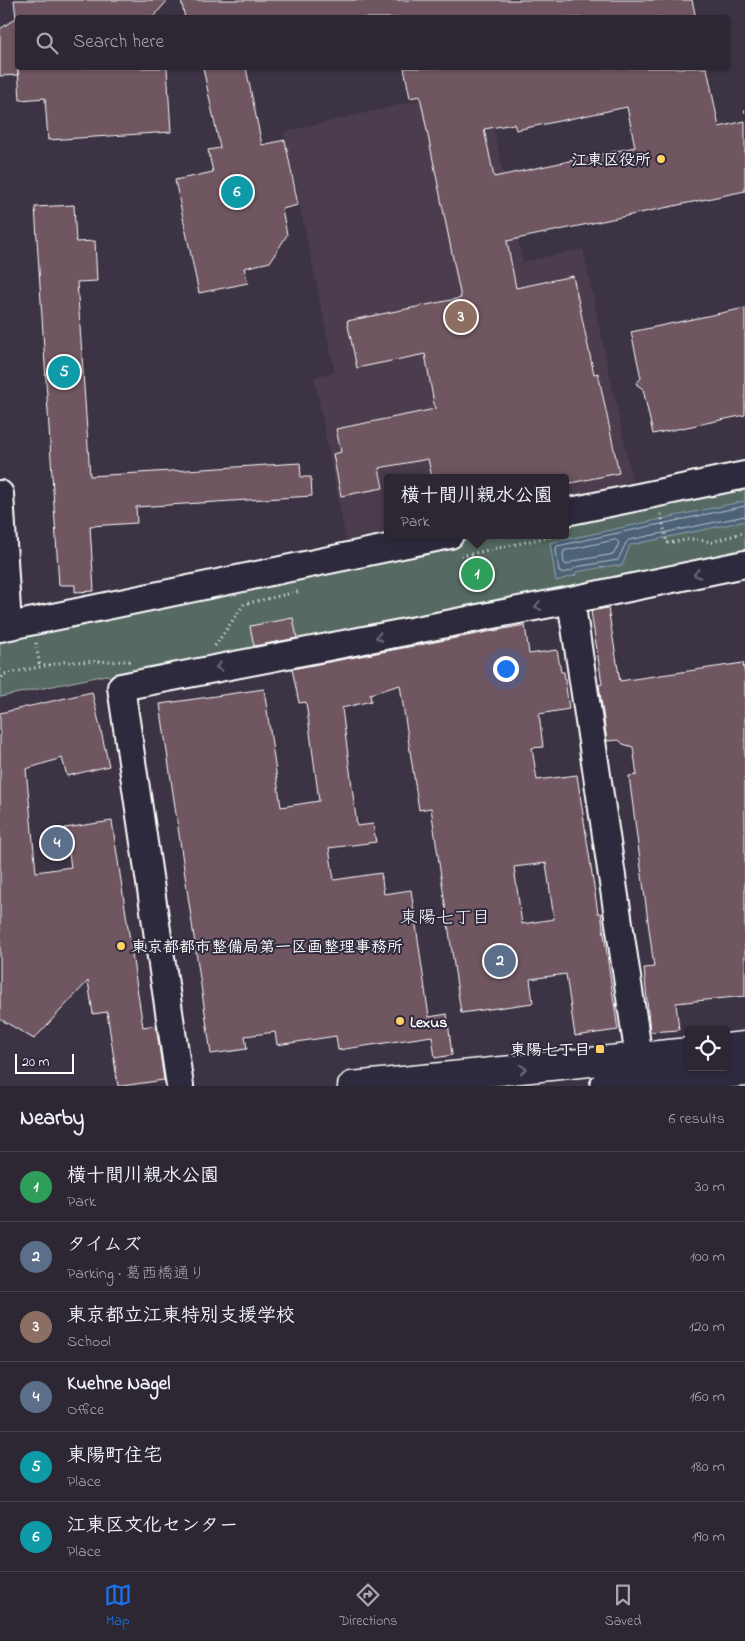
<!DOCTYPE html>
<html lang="en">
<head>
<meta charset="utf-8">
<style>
	:root { --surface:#2d2633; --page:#39323f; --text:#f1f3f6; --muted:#a7a5ac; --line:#48434e; --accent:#1a73e8 }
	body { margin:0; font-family:"Indie Flower","Klee One",sans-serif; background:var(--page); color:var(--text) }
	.controls { position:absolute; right:15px; bottom:15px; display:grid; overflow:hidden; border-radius:5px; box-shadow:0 1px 4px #0004 }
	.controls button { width:45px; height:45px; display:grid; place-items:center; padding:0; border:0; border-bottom:1px solid var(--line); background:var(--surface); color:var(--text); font:25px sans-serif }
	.scale { position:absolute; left:15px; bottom:12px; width:59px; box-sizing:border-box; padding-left:5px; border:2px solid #fff; border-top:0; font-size:14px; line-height:18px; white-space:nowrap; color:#fff; -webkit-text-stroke:4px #2f2a3d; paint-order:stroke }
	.you { position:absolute; left:505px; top:668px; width:18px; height:18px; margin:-12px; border:4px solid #fff; border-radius:50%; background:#1a73e8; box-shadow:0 0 0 8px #1a73e833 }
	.badge { display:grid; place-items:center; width:32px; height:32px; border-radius:50%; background:var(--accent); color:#fff; font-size:16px; font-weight:700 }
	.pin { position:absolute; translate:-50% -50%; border:2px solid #fff; box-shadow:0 1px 5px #0006 }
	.popup { position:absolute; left:384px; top:474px; width:185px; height:65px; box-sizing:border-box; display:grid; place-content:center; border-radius:5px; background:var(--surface); filter:drop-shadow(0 1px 4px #0005); font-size:16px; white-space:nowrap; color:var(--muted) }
	.popup b { font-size:19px; color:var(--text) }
	.popup::after { content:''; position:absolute; left:50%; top:100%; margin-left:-10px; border:10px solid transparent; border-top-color:var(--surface) }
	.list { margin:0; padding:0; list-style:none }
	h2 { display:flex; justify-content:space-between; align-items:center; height:65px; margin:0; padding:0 20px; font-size:21px }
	h2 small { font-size:16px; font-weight:400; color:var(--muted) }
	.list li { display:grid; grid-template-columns:32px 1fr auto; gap:15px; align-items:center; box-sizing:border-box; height:70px; padding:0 20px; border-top:1px solid var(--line) }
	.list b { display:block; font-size:19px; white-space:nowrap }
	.list p { margin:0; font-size:16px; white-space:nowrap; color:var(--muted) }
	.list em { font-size:16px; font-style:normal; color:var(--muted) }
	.icon { flex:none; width:28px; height:28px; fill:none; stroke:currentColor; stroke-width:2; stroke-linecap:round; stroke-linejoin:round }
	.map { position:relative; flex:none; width:745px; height:1086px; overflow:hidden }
	.search { position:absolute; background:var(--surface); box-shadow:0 1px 4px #0004; left:15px; right:15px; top:15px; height:55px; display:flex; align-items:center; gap:12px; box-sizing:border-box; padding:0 18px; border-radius:5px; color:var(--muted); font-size:19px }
	.sheet { height:485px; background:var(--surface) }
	nav { display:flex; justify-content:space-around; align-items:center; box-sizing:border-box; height:70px; border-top:1px solid var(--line); background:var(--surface); font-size:14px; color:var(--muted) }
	nav a { display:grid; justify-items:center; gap:2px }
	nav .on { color:var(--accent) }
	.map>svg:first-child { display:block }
	.built { fill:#4b3e4d }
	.green { fill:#566a63; stroke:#aab4b1 }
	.water { fill:#4c6277; stroke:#94a1ad }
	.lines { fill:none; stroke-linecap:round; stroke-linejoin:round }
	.shore { stroke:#b7c0c9; stroke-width:1 }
	.building { fill:#6f5761; stroke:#fff; fill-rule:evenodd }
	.minor-casing { stroke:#fff; stroke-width:30 }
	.major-casing { stroke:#fff; stroke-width:31 }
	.path { stroke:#fff; stroke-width:3; stroke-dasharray:1 4; stroke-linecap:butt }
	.minor { stroke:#2f2a3d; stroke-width:26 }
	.major { stroke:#2f2a3d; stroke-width:28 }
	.oneway { stroke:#6d6a77 }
	.poi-dot { fill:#ffd166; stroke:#2f2a3d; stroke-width:2 }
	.labels { text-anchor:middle; stroke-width:4; stroke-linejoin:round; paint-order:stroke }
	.poi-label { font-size:16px; font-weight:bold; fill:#fff; stroke:#2f2a3d; text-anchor:end }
	.neighbourhood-label { font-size:18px; fill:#fff; stroke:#2f2a3d }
</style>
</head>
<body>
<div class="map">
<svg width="745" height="1086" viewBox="0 0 745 1086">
	<rect width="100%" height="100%" fill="#3c3344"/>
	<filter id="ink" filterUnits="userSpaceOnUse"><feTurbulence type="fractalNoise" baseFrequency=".02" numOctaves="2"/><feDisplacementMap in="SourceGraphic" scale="10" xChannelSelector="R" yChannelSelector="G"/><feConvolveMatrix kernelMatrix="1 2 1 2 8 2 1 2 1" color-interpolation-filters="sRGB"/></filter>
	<g filter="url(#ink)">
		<!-- built -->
		<polygon class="built" points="484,85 523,262 583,249 633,484 566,498 566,478 388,478 388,535 347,545 314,377 335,372 284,132"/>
		<!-- green -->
		<polygon class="green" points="745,483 745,556 122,680 106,675 0,697 0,635 488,535 566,535 566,519"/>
		<!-- water -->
		<polygon class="water" points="745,501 745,521 630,545 622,566 617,566 616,565 576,572 576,575 556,581 550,543"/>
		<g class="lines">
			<!-- shore -->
			<g class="shore">
				<polyline points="745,506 557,546 556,549 559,572 562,573 571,571 576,567 618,560 626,543 629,540 745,516"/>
				<polygon points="616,540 619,543 614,554 574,561 567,565 564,563 563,554 564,551"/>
			</g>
		</g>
		<!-- building -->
		<g class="building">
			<polygon points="14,0 168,0 152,18 18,18 18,75 0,76 0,29 16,18"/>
			<polygon points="181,0 692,0 696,18 185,18"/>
			<polygon points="18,68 167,68 171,132 48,140 45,98 20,100"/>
			<polygon points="203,68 246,68 262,145 285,140 298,205 282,209 287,235 270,262 244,268 248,283 199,293 175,180 213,172 208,150 220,148"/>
			<path d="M404,68H707L719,127L745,121V191L507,241L516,288L573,276L594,374L598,373L619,473L566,484V478H432L428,459L379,468L383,488L341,496L333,454L341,452L336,429L435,409L425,354L357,368L347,321L461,298L420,96L410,98ZM627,107L635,147L494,177L484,129L514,124L516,130Z"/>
			<polygon points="74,205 76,242 95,241 97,281 77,282 90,476 300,463 301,477 311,477 312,496 136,507 137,523 90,526 94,591 75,592 75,585 59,585 35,207"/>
			<polygon points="745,308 745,415 653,434 643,389 636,384 641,378 631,332"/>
			<polygon points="608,608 620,681 743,663 745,675 745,996 676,1003 679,1030 650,1032 644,968 654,967 629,776 637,775 633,747 623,744 619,740 607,741 599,685 602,684 591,611"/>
			<polygon points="293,618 297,638 254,646 250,626"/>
			<path d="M525,625L529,654L557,650L561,672H564L569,709L539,714L543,747L532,748L537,780L577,775L598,913H601L618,1030L575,1036L566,974L530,979L533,1003L461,1013L431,808L419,810L400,685L370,694L371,701L342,708L357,826L373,824L376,842L329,848L334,880L381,873L384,894L411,890L429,1017L447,1014L452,1055L435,1058L432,1036L338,1050L336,1036L277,1045L275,1032L245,1036L247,1049L211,1054L160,704L264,689L281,807L319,801L306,702L299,703L292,669ZM546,863L554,919L522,924L514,867Z"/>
			<polygon points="92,692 109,766 67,776 62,758 26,769 36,872 71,867 65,828 112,821 143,1027 156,1025 164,1080 122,1086 118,1086 107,1012 93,1014 88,981 34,1039 0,1019 0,713"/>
		</g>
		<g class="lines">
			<defs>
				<g id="minor">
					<polyline points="0,494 8,626"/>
					<polyline points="566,512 745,475"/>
					<polyline points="571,600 639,1058"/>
					<polyline points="0,628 450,535"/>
					<polyline points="180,1086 121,687 571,600 745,564"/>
				</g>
				<g id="major">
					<polyline points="726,1048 745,1046"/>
					<polyline points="352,1086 689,1052"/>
					<polyline points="604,1086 745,1072"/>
				</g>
			</defs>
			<!-- minor casing -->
			<use href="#minor" class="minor-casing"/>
			<!-- major casing -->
			<use href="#major" class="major-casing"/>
			<!-- path -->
			<g class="path">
				<polyline points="744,111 745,111"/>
				<polyline points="661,514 667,543 692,539 712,542 745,532"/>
				<polyline points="461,556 558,535"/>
				<polyline points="36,643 40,667"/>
				<polyline points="215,646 244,604 301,591"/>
				<polyline points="0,675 64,662 130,661"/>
				<polyline points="0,682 3,675"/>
			</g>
			<!-- minor -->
			<use href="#minor" class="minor"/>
			<!-- major -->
			<use href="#major" class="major"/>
		</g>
		<!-- one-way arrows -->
		<defs><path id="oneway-chevron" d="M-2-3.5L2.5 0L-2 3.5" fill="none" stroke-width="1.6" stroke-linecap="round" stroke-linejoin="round" transform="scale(1.25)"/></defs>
		<g class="oneway">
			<use href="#oneway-chevron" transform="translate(697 574) rotate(168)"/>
			<use href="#oneway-chevron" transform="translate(538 606) rotate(169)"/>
			<use href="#oneway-chevron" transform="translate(379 637) rotate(169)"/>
			<use href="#oneway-chevron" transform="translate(219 667) rotate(169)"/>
			<use href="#oneway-chevron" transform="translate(523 1069) rotate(-6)"/>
		</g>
	</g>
	<!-- markers -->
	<g class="poi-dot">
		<circle cx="661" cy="159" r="5"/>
		<circle cx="121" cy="946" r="5"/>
		<circle cx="400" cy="1021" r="5"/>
		<rect x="595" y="1044" width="10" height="10" rx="2.5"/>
	</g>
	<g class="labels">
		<!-- poi labels -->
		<g class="poi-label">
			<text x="651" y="165">江東区役所</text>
			<text x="131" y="952" text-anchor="start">東京都都市整備局第一区画整理事務所</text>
			<text x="410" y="1027" text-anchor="start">Lexus</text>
			<text x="590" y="1055">東陽七丁目</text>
		</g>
		<!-- neighbourhood labels -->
		<g class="neighbourhood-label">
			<text x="445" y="923">東陽七丁目</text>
		</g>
	</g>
</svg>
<div class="controls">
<button><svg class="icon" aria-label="locate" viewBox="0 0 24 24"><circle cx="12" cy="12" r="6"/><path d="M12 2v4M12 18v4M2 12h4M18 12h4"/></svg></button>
</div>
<div class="scale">20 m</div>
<div class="you"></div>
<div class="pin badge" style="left:477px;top:574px;background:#2e9e5b">1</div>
<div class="popup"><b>横十間川親水公園</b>Park</div>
<div class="pin badge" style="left:500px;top:961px;background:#5c6f8a">2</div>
<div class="pin badge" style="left:461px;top:317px;background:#8d6e63">3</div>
<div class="pin badge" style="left:57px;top:843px;background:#5c6f8a">4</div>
<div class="pin badge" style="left:64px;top:372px;background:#0f9aa8">5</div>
<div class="pin badge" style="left:237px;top:192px;background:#0f9aa8">6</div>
<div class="search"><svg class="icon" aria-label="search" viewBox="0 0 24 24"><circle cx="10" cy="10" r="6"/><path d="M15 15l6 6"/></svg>Search here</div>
</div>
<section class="sheet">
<h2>Nearby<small>6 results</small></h2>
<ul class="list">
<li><span class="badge" style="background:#2e9e5b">1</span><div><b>横十間川親水公園</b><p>Park</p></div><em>30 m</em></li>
<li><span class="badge" style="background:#5c6f8a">2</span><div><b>タイムズ</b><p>Parking · 葛西橋通り</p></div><em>100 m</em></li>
<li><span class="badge" style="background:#8d6e63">3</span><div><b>東京都立江東特別支援学校</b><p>School</p></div><em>120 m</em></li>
<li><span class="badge" style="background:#5c6f8a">4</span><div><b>Kuehne Nagel</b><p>Office</p></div><em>160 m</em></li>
<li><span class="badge" style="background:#0f9aa8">5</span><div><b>東陽町住宅</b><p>Place</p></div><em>180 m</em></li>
<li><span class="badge" style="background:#0f9aa8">6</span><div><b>江東区文化センター</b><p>Place</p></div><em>190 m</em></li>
</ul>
</section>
<nav>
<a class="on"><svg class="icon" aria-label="map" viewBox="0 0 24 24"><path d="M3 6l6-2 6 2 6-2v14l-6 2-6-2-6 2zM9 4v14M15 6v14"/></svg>Map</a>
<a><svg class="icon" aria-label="directions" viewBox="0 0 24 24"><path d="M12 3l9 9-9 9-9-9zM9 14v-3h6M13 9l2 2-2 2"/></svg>Directions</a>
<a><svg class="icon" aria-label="saved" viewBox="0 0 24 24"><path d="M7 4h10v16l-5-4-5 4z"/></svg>Saved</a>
</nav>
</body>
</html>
